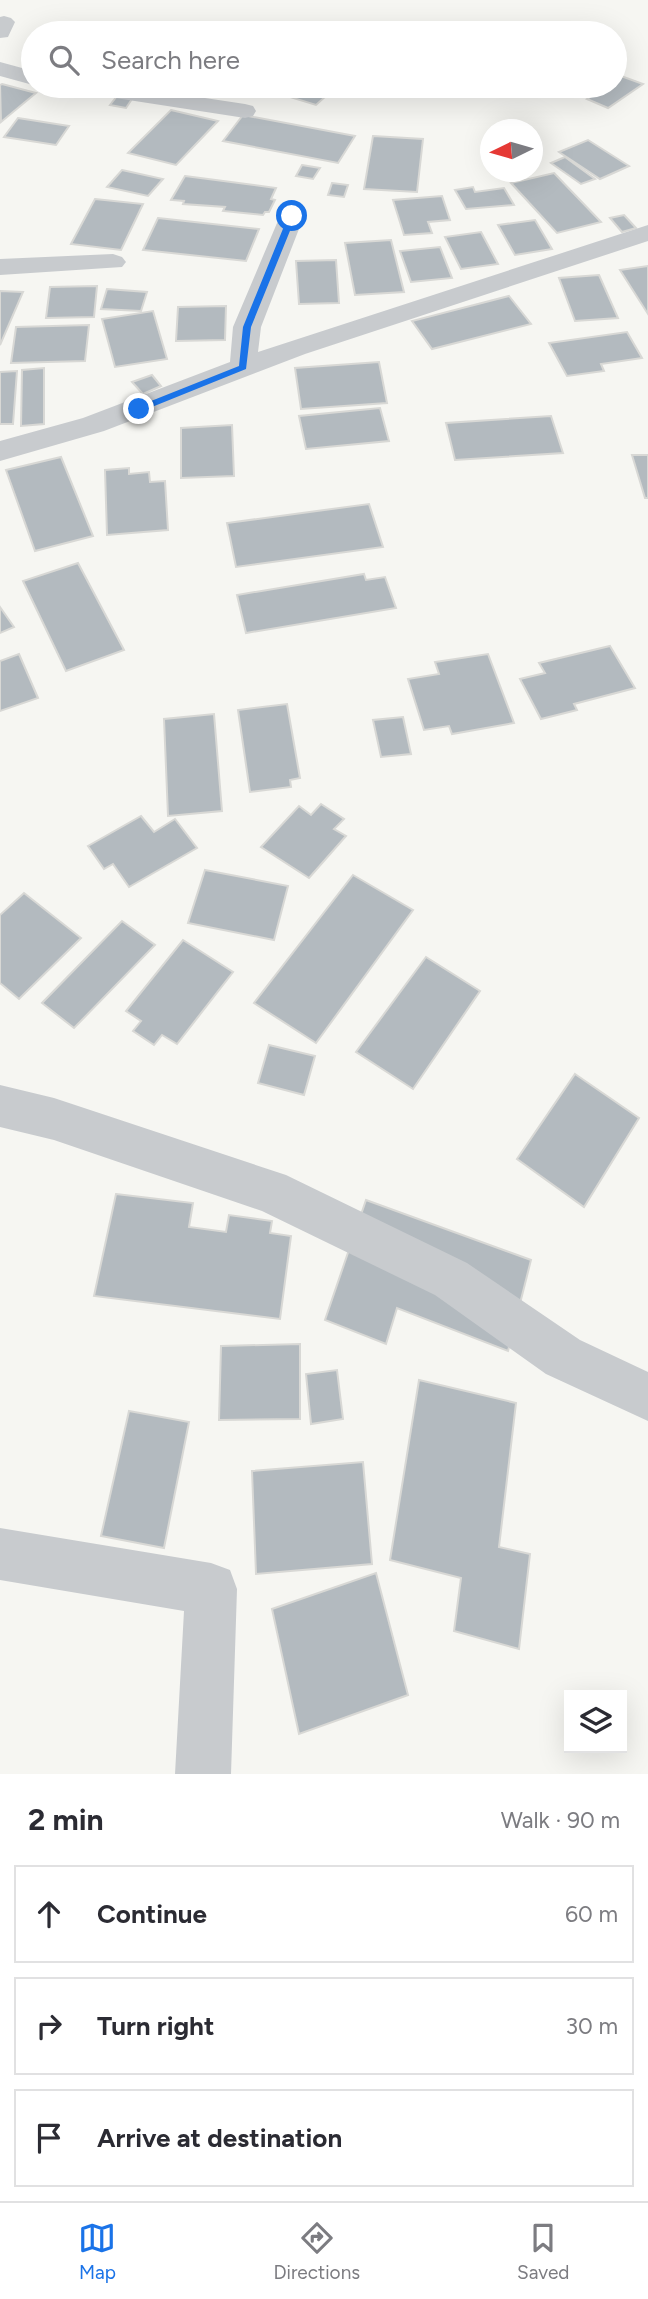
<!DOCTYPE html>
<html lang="en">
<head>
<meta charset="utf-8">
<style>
	:root { --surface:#fff; --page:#f2f2f3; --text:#2b2b33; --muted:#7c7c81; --line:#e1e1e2; --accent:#1a73e8 }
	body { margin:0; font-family:Figtree,sans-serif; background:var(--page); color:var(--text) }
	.controls { position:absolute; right:21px; bottom:21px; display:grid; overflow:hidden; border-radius:0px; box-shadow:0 7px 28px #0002 }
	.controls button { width:63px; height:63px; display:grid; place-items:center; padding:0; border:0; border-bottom:2px solid var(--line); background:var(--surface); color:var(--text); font:35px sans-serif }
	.compass { position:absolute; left:480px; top:119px; width:63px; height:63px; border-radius:50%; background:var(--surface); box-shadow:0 7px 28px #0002; rotate:265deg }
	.stop { position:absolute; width:21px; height:21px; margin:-16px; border:5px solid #1a73e8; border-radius:50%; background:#fff }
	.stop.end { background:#1a73e8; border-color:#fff; box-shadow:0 2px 7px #0008 }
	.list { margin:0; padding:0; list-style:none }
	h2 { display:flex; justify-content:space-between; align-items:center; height:91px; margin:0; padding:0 28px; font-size:30px }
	h2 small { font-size:23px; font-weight:400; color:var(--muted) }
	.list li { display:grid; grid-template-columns:46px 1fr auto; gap:21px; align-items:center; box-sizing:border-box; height:98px; margin:0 14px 14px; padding:0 14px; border:2px solid var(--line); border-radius:0px }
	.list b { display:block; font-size:26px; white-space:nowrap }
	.list em { font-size:23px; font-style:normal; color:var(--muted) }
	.icon { flex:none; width:38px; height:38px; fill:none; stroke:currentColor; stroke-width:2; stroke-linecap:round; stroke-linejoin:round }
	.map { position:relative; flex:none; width:648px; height:1774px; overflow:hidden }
	.search { position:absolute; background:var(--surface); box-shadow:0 7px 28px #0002; left:21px; right:21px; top:21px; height:77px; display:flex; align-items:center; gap:18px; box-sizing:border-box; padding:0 24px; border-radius:38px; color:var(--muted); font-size:26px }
	.sheet { height:427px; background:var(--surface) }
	nav { display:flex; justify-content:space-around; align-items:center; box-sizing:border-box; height:98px; border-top:2px solid var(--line); background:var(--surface); font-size:19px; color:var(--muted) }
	nav a { display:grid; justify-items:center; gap:4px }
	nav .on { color:var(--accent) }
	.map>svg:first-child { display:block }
	.building { fill:#b3babf; stroke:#d8d8d5; stroke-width:2 }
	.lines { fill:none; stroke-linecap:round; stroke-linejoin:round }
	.minor { fill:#c8cbce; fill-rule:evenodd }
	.route { fill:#1a73e8 }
</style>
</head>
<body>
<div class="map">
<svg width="648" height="1774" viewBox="0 0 648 1774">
	<rect width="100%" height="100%" fill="#f6f6f2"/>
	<!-- building -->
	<g class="building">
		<polygon points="621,76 643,84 608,108 587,99 607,86 615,86 615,80"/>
		<polygon points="2,84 36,93 1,122 0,85"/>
		<polygon points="277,86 337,86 316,105 270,91"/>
		<polygon points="555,86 599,86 589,96"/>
		<polygon points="117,96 132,99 126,108 110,105"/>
		<polygon points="171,110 218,121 176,165 128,153"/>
		<polygon points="243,115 355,136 338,163 223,141"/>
		<polygon points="18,118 69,126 56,145 4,137"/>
		<polygon points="373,136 423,139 417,192 364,189"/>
		<polygon points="588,140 629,166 600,179 559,152"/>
		<polygon points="565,157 595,179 581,184 551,163"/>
		<polygon points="302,165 320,168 313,179 296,176"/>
		<polygon points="122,170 163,179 148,196 107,187"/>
		<polygon points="554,173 601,222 557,233 511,183"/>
		<polygon points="185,176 276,188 271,199 275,200 269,212 265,212 263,215 223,211 225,207 183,204 184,201 171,200"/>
		<polygon points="332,183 348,185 344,197 328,195"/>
		<polygon points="473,187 475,192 504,188 514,205 466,209 455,190"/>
		<polygon points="442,196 450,220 428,222 432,233 404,235 393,200"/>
		<polygon points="95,199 143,204 121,250 71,244"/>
		<polygon points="624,215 636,228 622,232 610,218"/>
		<polygon points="158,218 259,229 246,261 143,250"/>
		<polygon points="535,220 552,249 515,255 498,225"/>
		<polygon points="481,232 498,264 461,269 445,237"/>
		<polygon points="391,240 404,292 355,295 345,243"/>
		<polygon points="440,247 452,278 411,282 400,251"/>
		<polygon points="336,260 339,303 299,304 296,261"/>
		<polygon points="648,266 648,314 620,270"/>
		<polygon points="599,275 618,318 575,321 559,278"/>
		<polygon points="97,286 94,317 46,318 50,287"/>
		<polygon points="107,289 147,292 141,311 101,309"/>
		<polygon points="0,291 23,292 0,345"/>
		<polygon points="509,296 531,324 432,349 412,321"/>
		<polygon points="226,306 225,340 176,341 178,307"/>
		<polygon points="153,311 167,359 115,367 102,319"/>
		<polygon points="89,325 85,361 11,363 16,327"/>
		<polygon points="627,332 642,358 601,364 604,371 567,376 549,343"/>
		<polygon points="379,362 387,403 301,409 295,368"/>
		<polygon points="44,368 44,424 21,426 22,370"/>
		<polygon points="17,371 13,424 0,424 0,372"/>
		<polygon points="152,375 161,386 143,394 132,382"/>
		<polygon points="380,408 389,441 306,449 299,416"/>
		<polygon points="551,416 563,453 455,460 446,423"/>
		<polygon points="232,425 234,476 181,478 181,428"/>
		<polygon points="632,455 648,455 648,498 645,498"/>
		<polygon points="61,457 93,536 35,551 6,470"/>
		<polygon points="129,468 129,474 149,472 150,482 165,481 168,530 107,535 105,470"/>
		<polygon points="369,504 383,547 236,567 227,523"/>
		<polygon points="78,563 124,650 66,671 23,581"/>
		<polygon points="364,574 366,580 385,577 396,608 246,633 237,595"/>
		<polygon points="0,607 14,627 0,633"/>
		<polygon points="610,646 635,688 574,704 577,710 541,719 520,679 545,673 539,663"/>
		<polygon points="19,654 38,698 0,711 0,661"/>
		<polygon points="488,654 514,723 452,734 449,726 424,730 408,679 439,674 435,662"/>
		<polygon points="287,704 300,778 290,780 291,787 250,792 238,710"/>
		<polygon points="214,714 222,811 168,816 164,719"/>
		<polygon points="403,717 411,754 381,757 373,720"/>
		<polygon points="321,804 344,819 334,829 346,836 309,878 261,847 299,806 311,815"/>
		<polygon points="141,816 154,832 175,819 197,848 129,887 113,864 104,869 88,846"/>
		<polygon points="205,870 288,886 274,940 188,923"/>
		<polygon points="353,875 413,910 316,1043 254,1003"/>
		<polygon points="24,893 81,938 19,999 0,983 0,915"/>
		<polygon points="122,921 155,945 74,1028 42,1003"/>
		<polygon points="183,940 233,972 177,1044 162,1035 154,1045 133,1031 141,1021 126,1011"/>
		<polygon points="426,957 480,991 413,1089 356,1052"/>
		<polygon points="269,1045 315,1056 304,1095 258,1083"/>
		<polygon points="575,1074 639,1118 584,1207 517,1159"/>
		<polygon points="116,1194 193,1203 189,1227 226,1232 229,1215 272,1221 270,1233 291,1236 280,1319 94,1296"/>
		<polygon points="366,1200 531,1260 508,1351 397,1308 386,1344 325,1320"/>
		<polygon points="300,1344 300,1419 219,1420 221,1346"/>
		<polygon points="337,1370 343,1419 311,1424 306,1374"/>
		<polygon points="419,1380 516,1403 499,1547 530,1554 519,1649 454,1631 461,1578 390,1560"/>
		<polygon points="129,1411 189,1422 164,1548 101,1536"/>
		<polygon points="363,1462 372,1564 256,1574 252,1471"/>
		<polygon points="376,1573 408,1695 299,1734 272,1609"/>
	</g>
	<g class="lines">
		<!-- minor -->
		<g class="minor">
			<polygon points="4,16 11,18 15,22 8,37 0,38 0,17"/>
			<polygon points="0,62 33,71 33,85 0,76"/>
			<polygon points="72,86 125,86 245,104 253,106 256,111 253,116 245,118 83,93 75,91"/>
			<polygon points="292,209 301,211 304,216 261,327 258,352 648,225 648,241 305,354 104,431 0,461 0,441 83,418 230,362 233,327 280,216 283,211"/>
			<polygon points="113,254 122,257 126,262 122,267 0,275 0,259"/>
			<polygon points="0,1085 54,1098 286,1175 467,1263 580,1340 648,1372 648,1421 546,1374 435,1295 262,1211 54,1140 0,1127"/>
			<polygon points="0,1528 211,1563 230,1570 237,1589 231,1774 175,1774 184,1611 0,1580"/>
		</g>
	</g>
	<!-- route -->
	<polygon class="route" points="289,214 296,216 251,327 246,369 142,411 136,411 136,407 239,366 243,327"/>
</svg>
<div class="controls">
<button><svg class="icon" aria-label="layers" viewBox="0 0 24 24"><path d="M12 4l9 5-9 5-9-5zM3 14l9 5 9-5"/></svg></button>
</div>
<svg class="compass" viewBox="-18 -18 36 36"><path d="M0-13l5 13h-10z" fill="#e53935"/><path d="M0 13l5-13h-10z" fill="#7c7c81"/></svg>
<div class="stop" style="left:292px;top:216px"></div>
<div class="stop end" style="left:139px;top:409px"></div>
<div class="search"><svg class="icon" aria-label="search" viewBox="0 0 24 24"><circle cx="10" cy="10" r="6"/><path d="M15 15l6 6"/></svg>Search here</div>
</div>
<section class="sheet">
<h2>2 min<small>Walk · 90 m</small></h2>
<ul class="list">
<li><svg class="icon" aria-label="ahead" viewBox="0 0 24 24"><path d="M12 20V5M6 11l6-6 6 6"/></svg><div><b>Continue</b></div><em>60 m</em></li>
<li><svg class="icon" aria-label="right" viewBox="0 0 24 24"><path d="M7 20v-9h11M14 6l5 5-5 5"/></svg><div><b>Turn right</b></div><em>30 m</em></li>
<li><svg class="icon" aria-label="arrive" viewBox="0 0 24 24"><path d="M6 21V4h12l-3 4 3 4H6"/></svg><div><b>Arrive at destination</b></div></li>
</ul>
</section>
<nav>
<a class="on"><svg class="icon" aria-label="map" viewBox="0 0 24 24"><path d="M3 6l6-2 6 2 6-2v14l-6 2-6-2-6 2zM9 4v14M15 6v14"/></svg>Map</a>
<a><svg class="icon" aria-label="directions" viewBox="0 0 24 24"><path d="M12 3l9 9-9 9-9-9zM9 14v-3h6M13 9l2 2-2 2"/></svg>Directions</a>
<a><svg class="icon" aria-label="saved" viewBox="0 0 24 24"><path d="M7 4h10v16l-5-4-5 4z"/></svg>Saved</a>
</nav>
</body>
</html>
